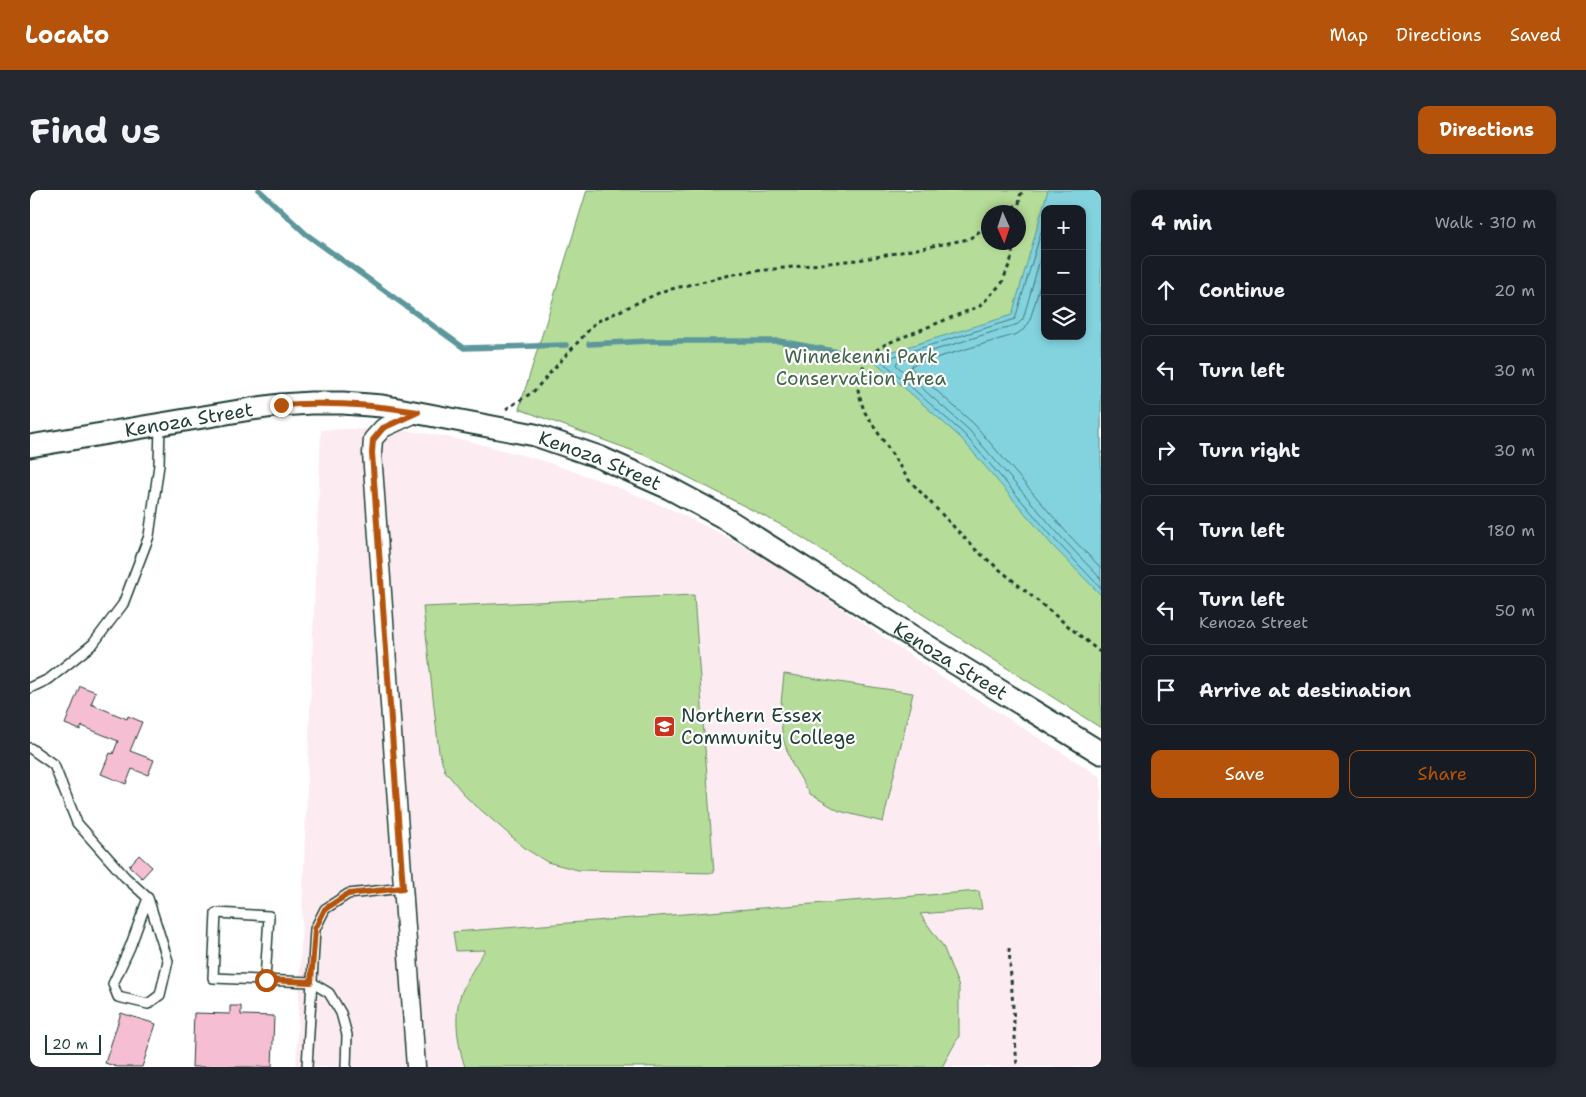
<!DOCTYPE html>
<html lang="en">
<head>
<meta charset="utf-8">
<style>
	:root { --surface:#171b24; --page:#242831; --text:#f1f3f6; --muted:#9ea1a6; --line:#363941; --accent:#b45309 }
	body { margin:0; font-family:"Shantell Sans",sans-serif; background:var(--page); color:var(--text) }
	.controls { position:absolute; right:15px; top:15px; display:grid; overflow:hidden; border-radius:10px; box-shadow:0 2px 8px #0003 }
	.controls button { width:45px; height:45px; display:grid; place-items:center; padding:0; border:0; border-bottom:1px solid var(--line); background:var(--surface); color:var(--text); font:25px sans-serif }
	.compass { position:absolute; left:951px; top:15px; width:45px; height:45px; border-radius:50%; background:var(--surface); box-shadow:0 2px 8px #0003; rotate:177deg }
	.scale { position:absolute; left:15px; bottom:12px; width:56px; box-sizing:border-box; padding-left:5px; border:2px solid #1f3d34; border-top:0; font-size:14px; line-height:18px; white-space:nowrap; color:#1f3d34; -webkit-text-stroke:4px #fff; paint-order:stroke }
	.stop { position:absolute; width:15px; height:15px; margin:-11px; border:4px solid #b45309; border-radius:50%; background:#fff }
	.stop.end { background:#b45309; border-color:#fff; box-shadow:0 1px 5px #0008 }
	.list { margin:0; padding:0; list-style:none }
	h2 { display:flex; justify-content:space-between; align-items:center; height:65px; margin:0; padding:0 20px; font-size:21px }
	h2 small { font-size:16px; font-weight:400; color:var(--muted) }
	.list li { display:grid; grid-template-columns:32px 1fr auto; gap:15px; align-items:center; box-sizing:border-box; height:70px; margin:0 10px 10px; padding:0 10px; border:1px solid var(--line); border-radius:10px }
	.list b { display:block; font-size:19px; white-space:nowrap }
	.list p { margin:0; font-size:16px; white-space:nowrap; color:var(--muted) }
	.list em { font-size:16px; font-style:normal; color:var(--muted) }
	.actions { display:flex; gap:10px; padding:15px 20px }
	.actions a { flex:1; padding:11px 0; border:1px solid var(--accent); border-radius:10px; text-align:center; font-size:18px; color:var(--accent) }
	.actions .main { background:var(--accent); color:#fff }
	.icon { flex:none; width:28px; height:28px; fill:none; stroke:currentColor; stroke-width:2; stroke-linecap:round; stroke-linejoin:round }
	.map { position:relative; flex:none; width:1071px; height:877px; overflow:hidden; border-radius:10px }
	header { display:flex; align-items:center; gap:30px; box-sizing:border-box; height:70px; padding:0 25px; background:var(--accent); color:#fff }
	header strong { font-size:24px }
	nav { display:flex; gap:28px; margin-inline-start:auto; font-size:18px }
	.intro { display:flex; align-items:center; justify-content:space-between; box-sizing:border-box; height:120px; padding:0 30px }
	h1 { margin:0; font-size:35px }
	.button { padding:12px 22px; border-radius:10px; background:var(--accent); color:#fff; font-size:18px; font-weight:700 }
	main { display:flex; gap:30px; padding:0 30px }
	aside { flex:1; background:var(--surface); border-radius:10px; box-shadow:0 2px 8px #0003 }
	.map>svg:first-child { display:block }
	.built { fill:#fcecf2 }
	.green { fill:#b5dc98; stroke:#6a8c66; fill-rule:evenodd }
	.water { fill:#83d3df; stroke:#5b979b; fill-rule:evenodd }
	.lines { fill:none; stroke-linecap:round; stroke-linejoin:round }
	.shore { stroke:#477978; stroke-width:1 }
	.stream { stroke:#5b979b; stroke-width:5.5 }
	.building { fill:#f6bed3; stroke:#1f3d34 }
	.service-casing { stroke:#1f3d34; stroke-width:12 }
	.minor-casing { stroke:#1f3d34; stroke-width:21 }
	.tertiary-casing { stroke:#1f3d34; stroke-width:25 }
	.path { stroke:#1f3d34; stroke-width:3; stroke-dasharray:4 4; stroke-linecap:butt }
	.service { stroke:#fff; stroke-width:9 }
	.minor { stroke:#fff; stroke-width:18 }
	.tertiary { stroke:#fff; stroke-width:21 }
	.route { stroke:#b45309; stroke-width:6 }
	.labels { text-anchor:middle; stroke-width:4.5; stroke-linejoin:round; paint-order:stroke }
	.park-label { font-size:19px; fill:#44654d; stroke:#fff }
	.street-label { font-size:19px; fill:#1f3d34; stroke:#fff }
	.poi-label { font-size:19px; fill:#1f3d34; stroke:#fff; text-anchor:start }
</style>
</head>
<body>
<header>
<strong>Locato</strong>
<nav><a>Map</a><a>Directions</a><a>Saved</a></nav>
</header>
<div class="intro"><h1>Find us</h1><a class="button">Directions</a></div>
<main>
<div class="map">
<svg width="1071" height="877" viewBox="0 0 1071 877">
	<rect width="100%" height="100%" fill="#fff"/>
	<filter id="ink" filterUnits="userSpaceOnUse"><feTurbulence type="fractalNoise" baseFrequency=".02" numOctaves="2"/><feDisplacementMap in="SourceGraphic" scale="10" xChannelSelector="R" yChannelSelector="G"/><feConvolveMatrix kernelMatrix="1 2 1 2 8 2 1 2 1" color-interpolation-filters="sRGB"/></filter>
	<g filter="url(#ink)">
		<!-- built -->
		<polygon class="built" points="317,239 361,239 395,243 438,251 511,270 577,293 643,320 698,347 760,383 909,485 1071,587 1071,877 266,877 291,240"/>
		<!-- green -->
		<g class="green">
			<path d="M557,0H1071V538L757,338L617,266L489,219ZM1015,19H1052V146H1015ZM958,22H988V52H958Z"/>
			<polygon points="664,405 684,683 548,680 517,672 496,659 437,608 415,581 409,562 393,417"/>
			<polygon points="754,484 883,503 853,632 809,621 780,604 762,574 753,549 750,523"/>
			<path d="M949,701L952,719L890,724L913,756L929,797V846L912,877H435C428,856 423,826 431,804C437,789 446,774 455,760L426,761L423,742Z"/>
		</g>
		<!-- water -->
		<path class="water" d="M1018,0H1071V405L1023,356L931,248L841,168L982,125ZM1015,19H1052V146H1015Z"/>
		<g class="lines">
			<!-- shore -->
			<g class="shore">
				<polyline points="1015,29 985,129 855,169 853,172 934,244 1027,352 1071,398"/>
				<polyline points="1015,52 993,129 988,134 867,172 866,175 939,240 1032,348 1071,389"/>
				<polyline points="1015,79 999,133 994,139 987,144 882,175 881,178 944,234 1037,343 1071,378"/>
			</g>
			<!-- stream -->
			<g class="stream">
				<polyline points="229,0 276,44 434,158 536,155"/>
				<polyline points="559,154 618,151 749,151 841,168"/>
			</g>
		</g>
		<!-- building -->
		<g class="building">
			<polygon points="50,496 66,502 61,514 97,529 98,526 112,532 100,561 124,570 118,585 102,579 96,594 71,584 80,563 83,564 88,551 52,536 50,540 35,534"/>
			<polygon points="109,665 122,677 112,688 99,676"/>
			<polygon points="200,816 211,816 211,825 244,826 242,877 162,877 164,823 200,824"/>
			<polygon points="91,823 126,834 112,877 87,877 75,873"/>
		</g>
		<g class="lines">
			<defs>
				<g id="service">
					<polyline points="0,498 19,489 63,454 93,414 119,346 129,275 130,235"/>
					<polyline points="0,558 24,575 47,633 95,687 118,708 138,771 130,805 118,814 88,807 83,794 100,757 118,708"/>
					<polyline points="235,790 239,726 186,723 183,788 281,792 299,803 311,823 317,845 316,877"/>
					<polyline points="277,877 285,739 295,719 318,704 373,698"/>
				</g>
				<polyline id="minor" points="386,877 342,263 343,249 353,238 388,222"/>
				<g id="tertiary">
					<path id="s1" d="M0,256L221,219L251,215L281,213H313L352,216L505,245L569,267L639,298L693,327L902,459L1071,563"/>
				</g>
			</defs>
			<!-- service casing -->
			<use href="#service" class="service-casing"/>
			<!-- minor casing -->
			<use href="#minor" class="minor-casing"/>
			<!-- tertiary casing -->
			<use href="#tertiary" class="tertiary-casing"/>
			<!-- path -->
			<g class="path">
				<polyline points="976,22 989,13"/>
				<polyline points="988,22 990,6 993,0"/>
				<polyline points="984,52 981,70 972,93 950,116 856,154 840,164 833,177 828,200 834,221 878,289 947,361 1071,463"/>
				<polyline points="476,219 503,202 566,132 633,101 709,83 835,69 939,49 958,35"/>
				<polyline points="979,758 987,877"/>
			</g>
			<!-- service -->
			<use href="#service" class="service"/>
			<!-- minor -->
			<use href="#minor" class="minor"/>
			<!-- tertiary -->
			<use href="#tertiary" class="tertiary"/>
		</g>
	</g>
	<g class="lines" filter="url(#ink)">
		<!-- route -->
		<path class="route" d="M236,790L281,792L285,739L295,719L318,704L373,698L342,263L343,250L353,238L388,222C340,214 299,212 251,215"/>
	</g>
	<!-- icons -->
	<defs>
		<symbol id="university-square" viewBox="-11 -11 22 22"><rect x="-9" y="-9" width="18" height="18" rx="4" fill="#c8321e" stroke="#fff"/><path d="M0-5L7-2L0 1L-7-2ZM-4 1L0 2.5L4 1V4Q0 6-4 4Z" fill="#fff"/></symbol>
	</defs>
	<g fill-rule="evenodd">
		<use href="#university-square" x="622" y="524" width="25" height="25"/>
	</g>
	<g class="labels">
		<!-- park labels -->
		<g class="park-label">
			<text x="831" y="173">Winnekenni Park<tspan x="831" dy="22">Conservation Area</tspan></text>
		</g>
		<!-- street labels -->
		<g class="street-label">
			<text dy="7" stroke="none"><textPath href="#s1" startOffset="161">Kenoza Street</textPath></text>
			<text dy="7" stroke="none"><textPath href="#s1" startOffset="581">Kenoza Street</textPath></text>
			<text dy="7" stroke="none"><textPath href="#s1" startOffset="986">Kenoza Street</textPath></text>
		</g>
		<!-- poi labels -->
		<g class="poi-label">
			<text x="651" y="532">Northern Essex<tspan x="651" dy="22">Community College</tspan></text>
		</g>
	</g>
</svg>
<div class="controls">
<button>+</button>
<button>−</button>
<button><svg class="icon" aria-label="layers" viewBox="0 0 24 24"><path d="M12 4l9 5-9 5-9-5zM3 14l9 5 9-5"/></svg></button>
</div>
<svg class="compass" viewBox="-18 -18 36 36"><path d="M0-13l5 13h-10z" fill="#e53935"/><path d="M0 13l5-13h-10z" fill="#9ea1a6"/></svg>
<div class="scale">20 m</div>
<div class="stop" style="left:236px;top:790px"></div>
<div class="stop end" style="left:251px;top:215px"></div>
</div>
<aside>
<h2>4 min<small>Walk · 310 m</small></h2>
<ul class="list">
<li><svg class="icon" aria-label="ahead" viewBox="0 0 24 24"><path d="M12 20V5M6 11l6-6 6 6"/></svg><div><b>Continue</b></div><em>20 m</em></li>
<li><svg class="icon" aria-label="left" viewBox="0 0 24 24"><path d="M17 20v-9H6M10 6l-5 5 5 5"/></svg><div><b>Turn left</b></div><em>30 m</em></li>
<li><svg class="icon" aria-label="right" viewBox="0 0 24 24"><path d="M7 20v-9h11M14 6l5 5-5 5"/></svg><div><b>Turn right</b></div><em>30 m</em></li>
<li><svg class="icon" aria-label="left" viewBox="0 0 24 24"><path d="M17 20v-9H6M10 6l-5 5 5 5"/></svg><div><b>Turn left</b></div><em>180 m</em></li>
<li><svg class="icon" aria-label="left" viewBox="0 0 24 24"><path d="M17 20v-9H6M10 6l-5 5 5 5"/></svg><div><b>Turn left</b><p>Kenoza Street</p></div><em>50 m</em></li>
<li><svg class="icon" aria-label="arrive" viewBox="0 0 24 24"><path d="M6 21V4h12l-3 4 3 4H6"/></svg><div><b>Arrive at destination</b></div></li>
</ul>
<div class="actions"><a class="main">Save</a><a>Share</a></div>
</aside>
</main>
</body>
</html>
